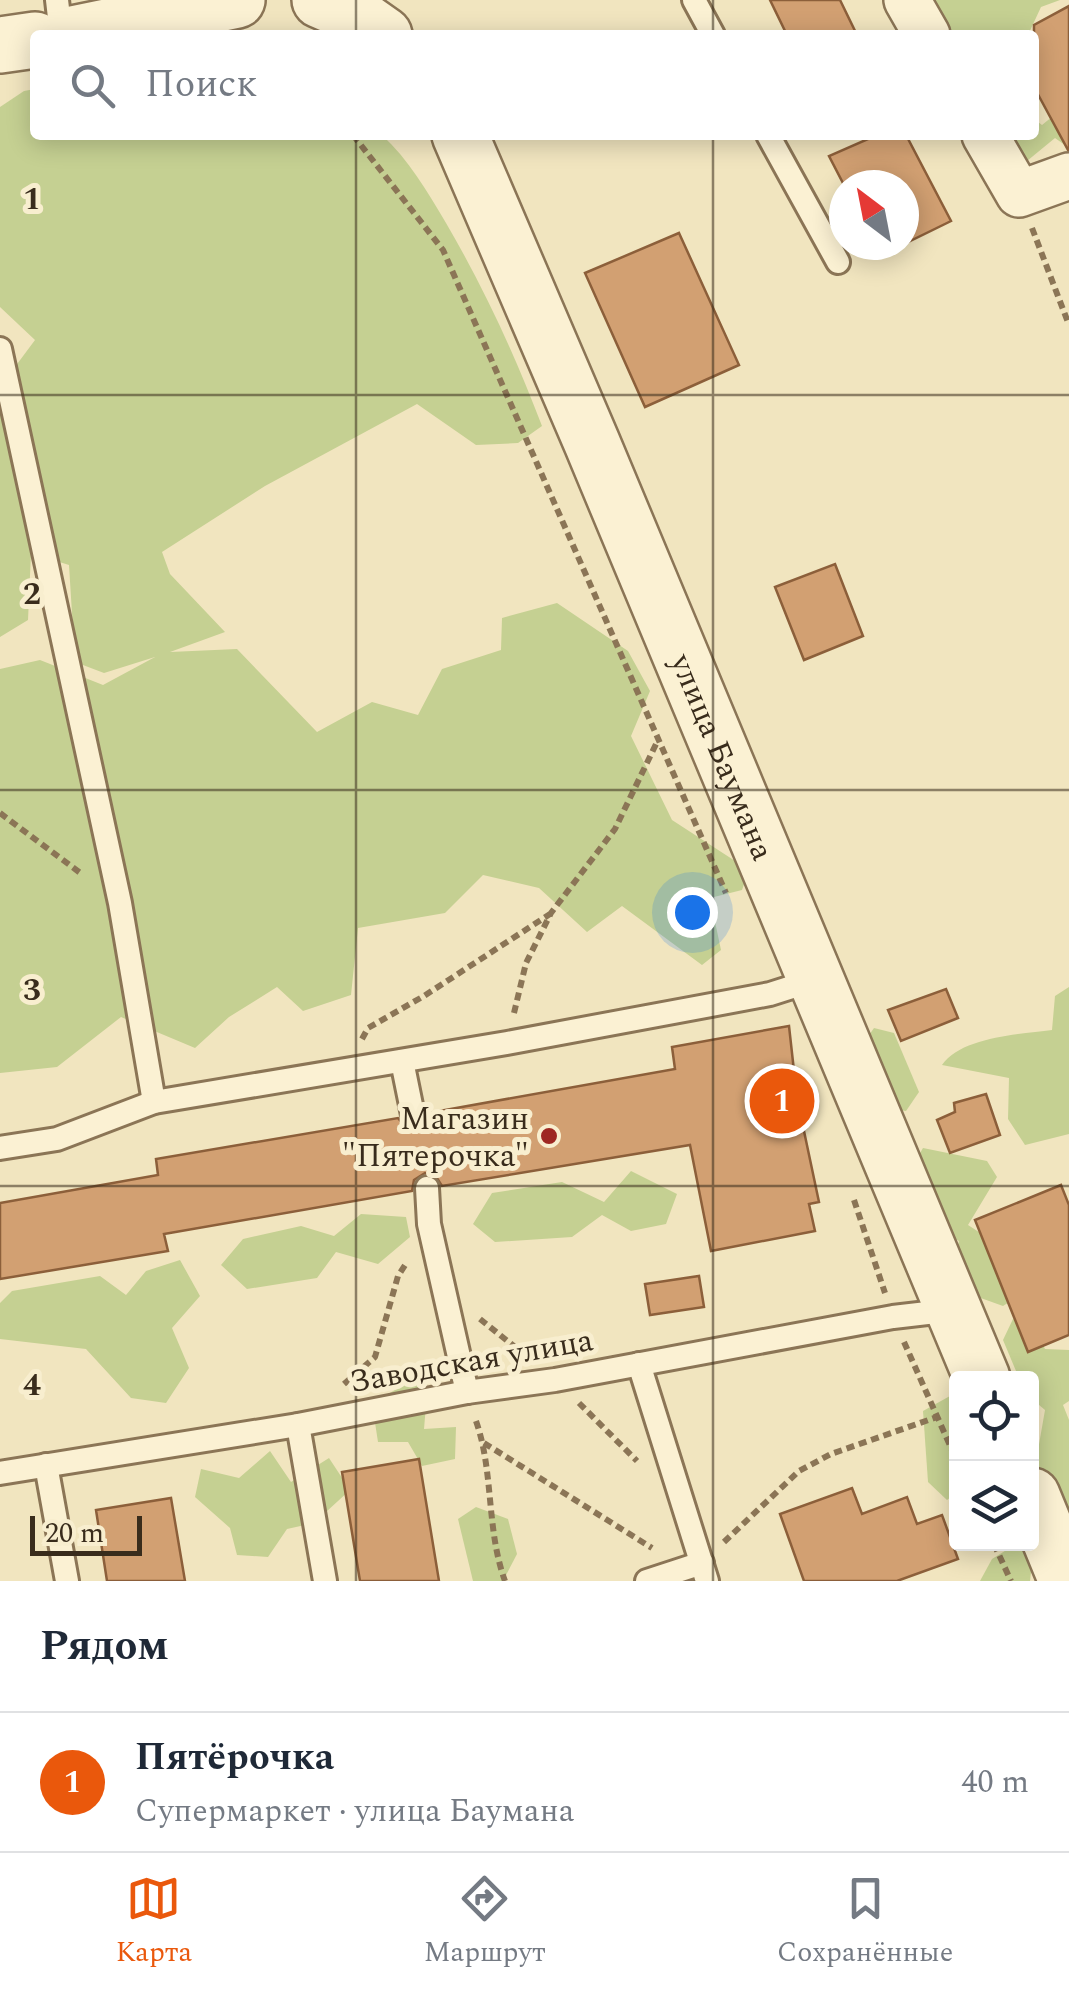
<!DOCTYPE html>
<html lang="ru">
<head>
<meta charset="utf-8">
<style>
	:root { --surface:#fff; --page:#f6f6f7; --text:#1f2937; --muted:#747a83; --line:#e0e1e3; --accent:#ea580c }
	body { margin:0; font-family:Spectral,serif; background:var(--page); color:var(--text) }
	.controls { position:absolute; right:30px; bottom:30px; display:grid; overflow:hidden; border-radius:10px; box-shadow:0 5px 25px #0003 }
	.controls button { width:90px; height:90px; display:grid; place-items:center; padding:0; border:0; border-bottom:2px solid var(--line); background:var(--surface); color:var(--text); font:50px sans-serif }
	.compass { position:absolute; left:829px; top:170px; width:90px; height:90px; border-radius:50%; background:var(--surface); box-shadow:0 5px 25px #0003; rotate:328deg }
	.scale { position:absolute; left:30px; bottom:25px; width:112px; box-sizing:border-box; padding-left:10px; border:5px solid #392c1c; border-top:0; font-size:28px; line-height:35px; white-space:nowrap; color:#392c1c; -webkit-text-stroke:8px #f8eecf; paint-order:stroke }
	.you { position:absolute; left:692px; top:912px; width:35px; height:35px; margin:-25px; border:8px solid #fff; border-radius:50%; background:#1a73e8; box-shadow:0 0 0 15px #1a73e833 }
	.badge { display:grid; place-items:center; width:65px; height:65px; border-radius:50%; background:var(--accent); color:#fff; font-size:32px; font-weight:700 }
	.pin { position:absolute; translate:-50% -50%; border:5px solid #fff; box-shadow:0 2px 10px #0006 }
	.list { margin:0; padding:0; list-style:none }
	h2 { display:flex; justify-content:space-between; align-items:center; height:130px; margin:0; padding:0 40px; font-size:42px }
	h2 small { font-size:32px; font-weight:400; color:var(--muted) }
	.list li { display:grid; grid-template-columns:65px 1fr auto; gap:30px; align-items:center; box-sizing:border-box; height:140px; padding:0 40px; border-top:2px solid var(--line) }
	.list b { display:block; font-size:38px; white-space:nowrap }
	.list p { margin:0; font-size:32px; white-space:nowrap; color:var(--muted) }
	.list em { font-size:32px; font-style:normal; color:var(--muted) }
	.icon { flex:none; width:55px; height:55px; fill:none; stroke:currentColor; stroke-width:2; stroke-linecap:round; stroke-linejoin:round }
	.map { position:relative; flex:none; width:1069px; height:1581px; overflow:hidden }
	.search { position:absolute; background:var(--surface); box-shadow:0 5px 25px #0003; left:30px; right:30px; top:30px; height:110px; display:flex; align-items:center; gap:25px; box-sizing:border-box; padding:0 35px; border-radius:10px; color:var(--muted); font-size:38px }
	.sheet { height:270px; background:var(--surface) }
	nav { display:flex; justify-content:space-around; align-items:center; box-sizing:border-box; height:140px; border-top:2px solid var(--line); background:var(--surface); font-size:28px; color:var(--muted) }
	nav a { display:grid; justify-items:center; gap:5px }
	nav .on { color:var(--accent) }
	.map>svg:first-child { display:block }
	.green { fill:#c5d092 }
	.building { fill:#d2a072; stroke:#8c5f3a; stroke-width:2.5 }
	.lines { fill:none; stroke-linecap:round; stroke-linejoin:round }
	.service-casing { stroke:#8b7556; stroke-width:28 }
	.minor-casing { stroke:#8b7556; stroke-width:50 }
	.tertiary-casing { stroke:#8b7556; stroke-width:60 }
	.path { stroke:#8b7556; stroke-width:6; stroke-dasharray:8 5; stroke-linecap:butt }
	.service { stroke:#fbf1d3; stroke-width:22 }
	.minor { stroke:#fbf1d3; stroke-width:45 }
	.tertiary { stroke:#fbf1d3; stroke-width:55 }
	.grid { fill:none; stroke:#392c1c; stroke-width:2.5; stroke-opacity:0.55 }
	.poi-dot { fill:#9e2822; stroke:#f8eecf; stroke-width:4 }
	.labels { text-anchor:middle; stroke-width:10; stroke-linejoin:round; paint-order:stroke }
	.street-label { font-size:32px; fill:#392c1c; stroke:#f8eecf }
	.poi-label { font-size:32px; fill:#392c1c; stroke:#f8eecf; text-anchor:end }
	.grid-label { font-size:32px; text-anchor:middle; font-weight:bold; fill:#392c1c; stroke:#f8eecf; stroke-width:10; stroke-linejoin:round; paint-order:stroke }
</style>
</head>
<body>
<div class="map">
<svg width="1069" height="1581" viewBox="0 0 1069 1581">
	<rect width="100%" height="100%" fill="#f1e5bf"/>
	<!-- green -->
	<g class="green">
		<polygon points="929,0 1060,0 1041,7 1028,35 950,35"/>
		<path d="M35,89V135H382C409,160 427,191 446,223C484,288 515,355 542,426L518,443L476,445L417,404L265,486L162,552L170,574L225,632L170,652L237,649L317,732L372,702L418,715L442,669L501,650L502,618L557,603L628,651L650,691L631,736L672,820L749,870L742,890L710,898L721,950L702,965L622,906L587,932L539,888L483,875L445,913L358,928L351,995L303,1011L277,987L229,1017L195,1048L121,1017L57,1067L0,1073V669L40,660L103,685L155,657L104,673L75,662L69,565L31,553L28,620L0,637V387L35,340L0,307V107L24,91Z"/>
		<polygon points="1069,103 1069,148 1055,138 1027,161 1002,156 993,135 1034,135 1034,119 1042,125"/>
		<path d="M1069,987V1134L1025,1145L1008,1119L1009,1078L942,1065C961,1037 1020,1034 1052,1030L1055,996Z"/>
		<polygon points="874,1028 894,1033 919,1092 906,1111 885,1108 860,1048"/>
		<polygon points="923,1148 987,1161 997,1177 968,1225 985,1236 1025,1292 1003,1306 964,1292 954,1262 959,1241 938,1230 912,1167"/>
		<polygon points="631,1171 677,1194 666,1224 631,1231 602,1215 572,1237 495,1242 473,1224 492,1193 562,1182 604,1202"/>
		<polygon points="361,1214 406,1217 410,1237 378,1264 336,1252 317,1278 247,1289 221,1265 243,1239 301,1226 334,1236"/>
		<polygon points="180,1260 200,1296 172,1328 189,1368 166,1403 131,1398 86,1349 0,1339 0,1303 12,1291 100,1276 126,1295 146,1271"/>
		<polygon points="1013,1319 1033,1326 1045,1349 1069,1350 1069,1401 1063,1405 1069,1420 1069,1535 1034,1473 1045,1410 1032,1399 1032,1378 1019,1378 1003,1340"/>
		<polygon points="411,1381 427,1393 424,1429 456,1427 455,1459 422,1466 408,1442 378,1442 372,1403"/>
		<polygon points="950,1396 956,1400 956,1493 947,1500 928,1482 923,1411"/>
		<polygon points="270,1451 291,1482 329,1458 350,1490 314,1523 287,1529 268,1557 237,1555 230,1528 195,1497 201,1469 239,1478"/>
		<polygon points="476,1507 508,1519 517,1554 503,1581 473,1581 458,1519"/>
		<polygon points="1016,1544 1033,1555 1030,1581 980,1581 992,1559"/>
	</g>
	<!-- building -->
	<g class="building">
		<polygon points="770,0 840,0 857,35 787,35"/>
		<polygon points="1069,6 1069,150 1068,150 1034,87 1034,25"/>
		<polygon points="877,135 906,135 951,221 904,244 904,185 844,185 829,156"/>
		<polygon points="679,233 739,365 645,407 585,273"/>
		<polygon points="835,564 863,636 804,660 775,587"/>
		<polygon points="946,989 958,1018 901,1041 888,1010"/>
		<polygon points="789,1026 797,1098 819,1202 809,1204 815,1231 711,1251 690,1145 442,1186 435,1175 425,1173 414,1180 412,1191 164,1234 168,1251 0,1279 0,1203 158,1175 156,1159 398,1118 407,1129 417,1129 427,1121 428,1113 675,1069 672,1047"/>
		<polygon points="986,1094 1000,1135 950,1153 937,1120 955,1112 954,1103"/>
		<polygon points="1061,1185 1069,1205 1069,1335 1028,1352 975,1220"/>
		<polygon points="699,1276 704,1307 650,1315 645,1284"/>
		<polygon points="419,1459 439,1581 360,1581 342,1472"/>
		<polygon points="852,1488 862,1514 907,1497 917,1524 942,1515 958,1559 897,1581 804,1581 780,1514"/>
		<polygon points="171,1498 185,1581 107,1581 96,1510"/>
	</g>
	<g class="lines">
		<defs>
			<g id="service">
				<polyline points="57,0 61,35"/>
				<polyline points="694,0 713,35"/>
				<polyline points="768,135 838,262"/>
				<polyline points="0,349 120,903 154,1102"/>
				<polyline points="402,1061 413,1115"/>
				<polyline points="0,1148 57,1139 154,1102 507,1043 770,994 814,980"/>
				<polyline points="427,1188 429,1224 467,1392"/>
				<polyline points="639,1364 707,1581"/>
				<polyline points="298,1425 325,1581"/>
				<polyline points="46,1465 67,1581"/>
				<polyline points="0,1473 298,1425 467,1392 555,1380 893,1317 953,1310"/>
				<polyline points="647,1581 702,1563"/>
			</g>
			<g id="minor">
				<polyline points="907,0 927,35"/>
				<polyline points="985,135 1019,194 1069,176"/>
			</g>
			<g id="tertiary">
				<polyline points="320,0 357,16 384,35"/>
				<polyline points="68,35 237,0"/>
				<polyline points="0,45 35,40"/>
				<path id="s1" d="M460,135L592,443L982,1378"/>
				<polyline points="1032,1496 1067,1581"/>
			</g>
		</defs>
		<!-- service casing -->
		<use href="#service" class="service-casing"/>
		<!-- minor casing -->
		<use href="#minor" class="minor-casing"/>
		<!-- tertiary casing -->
		<use href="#tertiary" class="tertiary-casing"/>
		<!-- path -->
		<g class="path">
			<polyline points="353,135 443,250 726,893"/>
			<polyline points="1032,228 1069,325"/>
			<polyline points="0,813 83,875"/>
			<polyline points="514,1013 526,963 551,913 615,829 658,740"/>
			<polyline points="362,1039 368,1028 424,996 550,914"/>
			<polyline points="854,1200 885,1293"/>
			<polyline points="480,1319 525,1355"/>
			<polyline points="904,1342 956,1459"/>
			<polyline points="344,1384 375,1357 398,1276 407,1262"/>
			<polyline points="579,1403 637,1461"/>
			<path d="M476,1421C494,1472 486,1529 505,1581"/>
			<polyline points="484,1443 652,1548"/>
			<polyline points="724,1542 799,1471 831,1454 937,1417"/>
			<polyline points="994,1544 1011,1581"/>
		</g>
		<!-- service -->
		<use href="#service" class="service"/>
		<!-- minor -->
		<use href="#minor" class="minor"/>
		<!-- tertiary -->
		<use href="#tertiary" class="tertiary"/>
	</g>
	<!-- grid -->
	<path class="grid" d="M356,0V35M713,0V35M356,135V1581M713,135V1581M0,395H1069M0,790H1069M0,1186H1069"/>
	<!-- markers -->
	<circle class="poi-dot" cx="549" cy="1136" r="10"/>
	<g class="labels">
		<!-- street labels -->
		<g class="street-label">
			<text dy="11" stroke="none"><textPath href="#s1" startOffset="675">улица Баумана</textPath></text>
			<text transform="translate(471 1360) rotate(-10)" y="11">Заводская улица</text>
		</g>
		<!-- poi labels -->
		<g class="poi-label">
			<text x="529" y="1129">Магазин<tspan x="529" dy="37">"Пятерочка"</tspan></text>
		</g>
	</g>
	<g class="grid-label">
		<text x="32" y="209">1</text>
		<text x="32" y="604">2</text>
		<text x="32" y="1000">3</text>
		<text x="32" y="1395">4</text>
	</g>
</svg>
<div class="controls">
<button><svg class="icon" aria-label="locate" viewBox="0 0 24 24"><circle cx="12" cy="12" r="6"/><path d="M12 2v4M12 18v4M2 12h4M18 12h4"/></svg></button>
<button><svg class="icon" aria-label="layers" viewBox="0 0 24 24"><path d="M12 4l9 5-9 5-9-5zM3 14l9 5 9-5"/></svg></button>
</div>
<svg class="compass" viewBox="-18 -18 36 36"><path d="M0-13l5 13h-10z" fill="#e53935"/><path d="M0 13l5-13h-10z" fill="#747a83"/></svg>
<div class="scale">20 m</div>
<div class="you"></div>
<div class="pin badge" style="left:782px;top:1101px">1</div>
<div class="search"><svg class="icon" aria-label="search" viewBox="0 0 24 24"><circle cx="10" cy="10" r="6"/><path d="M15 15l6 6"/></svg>Поиск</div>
</div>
<section class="sheet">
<h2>Рядом<small></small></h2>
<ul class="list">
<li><span class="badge">1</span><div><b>Пятёрочка</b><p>Супермаркет · улица Баумана</p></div><em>40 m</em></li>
</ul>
</section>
<nav>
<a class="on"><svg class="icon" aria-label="map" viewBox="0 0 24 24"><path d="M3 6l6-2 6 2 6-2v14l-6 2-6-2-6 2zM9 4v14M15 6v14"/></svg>Карта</a>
<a><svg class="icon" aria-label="directions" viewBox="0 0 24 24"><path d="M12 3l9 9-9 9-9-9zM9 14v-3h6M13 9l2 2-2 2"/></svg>Маршрут</a>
<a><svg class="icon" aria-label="saved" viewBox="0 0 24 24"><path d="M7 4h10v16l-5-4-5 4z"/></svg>Сохранённые</a>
</nav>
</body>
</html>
